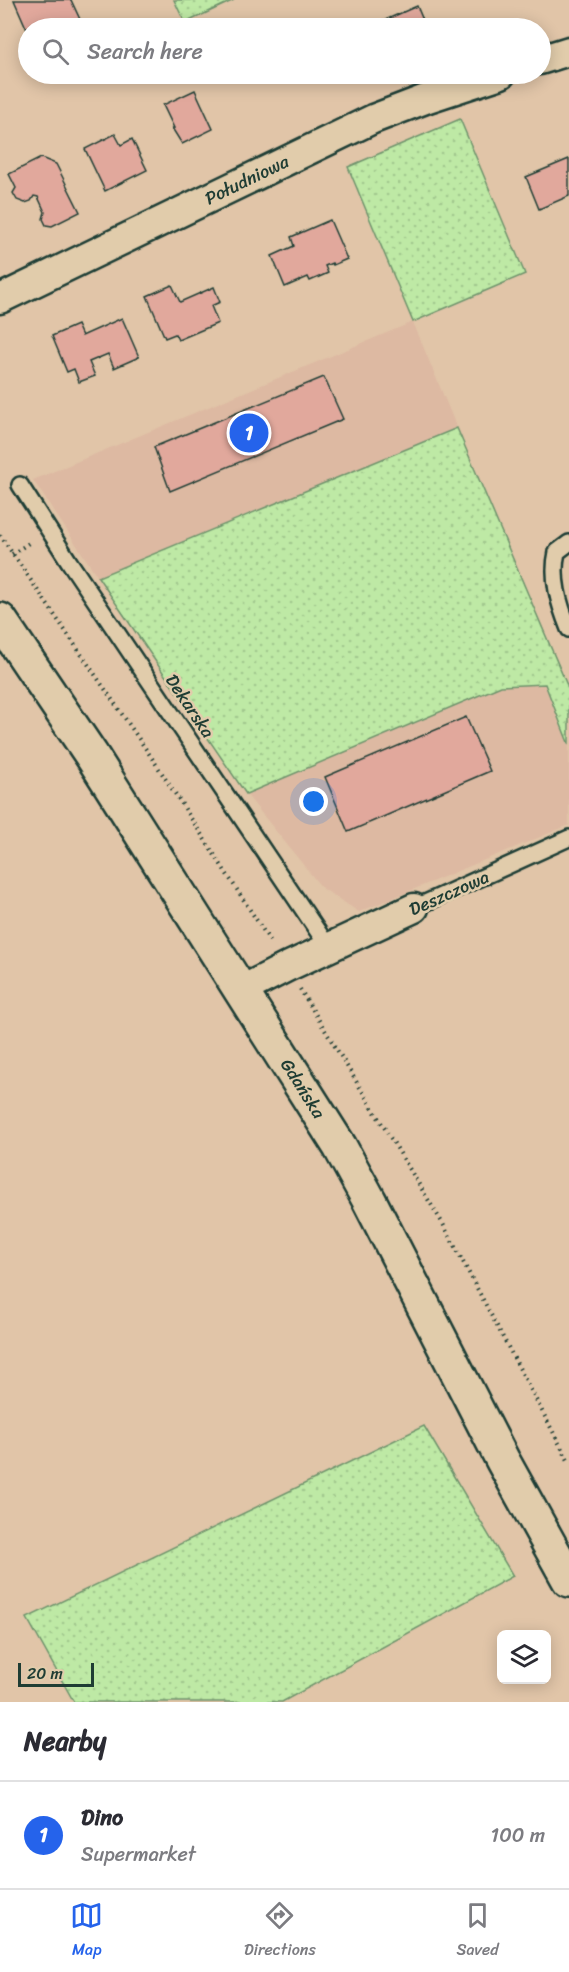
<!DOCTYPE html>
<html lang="en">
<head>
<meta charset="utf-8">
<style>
	:root { --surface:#fff; --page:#f7f7f7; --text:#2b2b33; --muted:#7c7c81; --line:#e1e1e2; --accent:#2563eb }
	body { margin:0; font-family:Sriracha,sans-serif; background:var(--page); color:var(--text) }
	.controls { position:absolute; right:18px; bottom:18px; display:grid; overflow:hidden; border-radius:9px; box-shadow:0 3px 15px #0003 }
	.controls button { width:54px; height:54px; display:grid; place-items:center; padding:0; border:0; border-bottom:2px solid var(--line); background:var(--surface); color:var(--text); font:30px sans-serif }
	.scale { position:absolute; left:18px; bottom:15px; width:76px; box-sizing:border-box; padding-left:6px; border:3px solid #1f3d34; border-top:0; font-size:16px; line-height:21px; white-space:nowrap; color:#1f3d34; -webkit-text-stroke:4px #e1ccab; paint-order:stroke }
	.you { position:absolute; left:314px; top:802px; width:21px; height:21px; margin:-15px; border:4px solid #fff; border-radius:50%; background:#1a73e8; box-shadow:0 0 0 9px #1a73e833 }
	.badge { display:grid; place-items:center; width:39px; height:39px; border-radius:50%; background:var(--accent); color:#fff; font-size:20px; font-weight:700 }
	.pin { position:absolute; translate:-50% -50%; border:3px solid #fff; box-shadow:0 2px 6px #0006 }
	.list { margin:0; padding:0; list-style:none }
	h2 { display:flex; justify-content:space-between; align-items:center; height:78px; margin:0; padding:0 24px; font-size:26px }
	h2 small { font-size:20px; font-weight:400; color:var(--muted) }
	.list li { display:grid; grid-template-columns:39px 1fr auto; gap:18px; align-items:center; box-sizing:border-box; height:108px; padding:0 24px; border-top:2px solid var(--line) }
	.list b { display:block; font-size:22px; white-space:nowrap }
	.list p { margin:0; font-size:20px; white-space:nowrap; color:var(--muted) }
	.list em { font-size:20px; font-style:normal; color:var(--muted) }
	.icon { flex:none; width:33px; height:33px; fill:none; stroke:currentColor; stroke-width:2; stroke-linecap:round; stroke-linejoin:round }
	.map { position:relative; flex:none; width:569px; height:1702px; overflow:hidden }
	.search { position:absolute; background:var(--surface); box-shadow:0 3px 15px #0003; left:18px; right:18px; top:18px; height:66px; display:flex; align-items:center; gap:15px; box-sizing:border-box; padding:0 21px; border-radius:33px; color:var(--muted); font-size:22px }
	.sheet { height:186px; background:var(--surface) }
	nav { display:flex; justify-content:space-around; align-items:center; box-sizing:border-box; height:84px; border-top:2px solid var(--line); background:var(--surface); font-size:16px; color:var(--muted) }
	nav a { display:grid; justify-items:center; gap:3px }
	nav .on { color:var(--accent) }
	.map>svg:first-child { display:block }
	.built { fill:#ddb9a2 }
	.grass { fill:url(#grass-dots); stroke:#6e936c; stroke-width:1.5 }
	.building { fill:#e1a89c; stroke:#1f3d34; stroke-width:1.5 }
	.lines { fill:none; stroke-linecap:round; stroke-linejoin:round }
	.lane-casing { stroke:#1f3d34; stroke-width:20 }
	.street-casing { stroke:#1f3d34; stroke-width:33 }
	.secondary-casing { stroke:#1f3d34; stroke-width:38 }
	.path { stroke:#1f3d34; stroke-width:4; stroke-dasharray:1.5 4.5; stroke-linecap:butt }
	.lane { stroke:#e1ccab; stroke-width:15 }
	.street { stroke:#e1ccab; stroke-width:28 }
	.secondary { stroke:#e1ccab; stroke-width:33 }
	.labels { text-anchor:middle; stroke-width:5; stroke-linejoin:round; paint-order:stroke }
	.street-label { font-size:18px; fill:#1f3d34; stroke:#e1ccab }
</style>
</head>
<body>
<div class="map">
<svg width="569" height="1702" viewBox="0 0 569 1702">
	<defs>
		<pattern id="grass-dots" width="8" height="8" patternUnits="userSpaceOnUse" patternTransform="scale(1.5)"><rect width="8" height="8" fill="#bee9a5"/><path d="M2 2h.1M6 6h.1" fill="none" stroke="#a3c98f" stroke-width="1.8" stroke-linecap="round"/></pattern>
	</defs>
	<rect width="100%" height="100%" fill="#e1c5a8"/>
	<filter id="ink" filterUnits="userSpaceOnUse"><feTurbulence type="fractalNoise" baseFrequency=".0167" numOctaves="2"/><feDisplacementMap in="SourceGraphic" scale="12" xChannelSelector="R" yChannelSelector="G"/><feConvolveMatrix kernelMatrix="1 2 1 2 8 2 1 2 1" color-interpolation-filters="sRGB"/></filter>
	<g filter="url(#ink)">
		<!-- built -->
		<g class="built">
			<polygon points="413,322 457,428 98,577 33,480"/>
			<polygon points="545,683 569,745 569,825 359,912 322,888 246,794 501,686"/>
		</g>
		<!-- grass -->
		<g class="grass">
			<polygon points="174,0 234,0 185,23"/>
			<polygon points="460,119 525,274 413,322 348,167"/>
			<polygon points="457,428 569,690 569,745 545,684 501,686 246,794 98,577"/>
			<polygon points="424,1426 513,1576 282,1702 74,1702 27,1618"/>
		</g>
		<!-- building -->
		<g class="building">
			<polygon points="14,0 71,0 84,28 28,28 28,32"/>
			<polygon points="417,6 425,25 428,24 431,28 377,28 376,24"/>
			<polygon points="195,90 213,129 182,144 172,128 174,128 163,105"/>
			<polygon points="115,134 121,145 132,139 147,170 105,191 85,149"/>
			<polygon points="41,158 56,164 80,212 52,226 46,225 43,219 45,212 38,197 34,196 31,201 25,203 17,200 13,193 16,188 9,174"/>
			<polygon points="569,159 569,196 539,209 526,177"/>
			<polygon points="330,220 347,259 333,265 332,263 325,266 328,273 310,281 308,277 285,287 272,256 294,246 291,237"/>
			<polygon points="172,285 180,302 214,287 220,302 211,306 218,323 178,340 175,334 165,338 147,296"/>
			<polygon points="122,318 139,357 114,368 108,354 89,362 95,376 79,382 74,369 67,372 52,336 77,325 82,336"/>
			<polygon points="324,377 343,419 170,491 154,447"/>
			<polygon points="466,717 490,771 348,832 325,777"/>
		</g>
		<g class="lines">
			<defs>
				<g id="lane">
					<polyline points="20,485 70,563 329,948"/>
					<path d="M569,543L557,552C551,578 559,604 569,629"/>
					<polyline points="414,908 569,838"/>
				</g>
				<g id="street">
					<polyline points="540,60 569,51"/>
					<path id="s1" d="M0,299L373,119L428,98L501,74"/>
					<polyline points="242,990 287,967 414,908"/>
				</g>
				<g id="secondary">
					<path id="s2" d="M0,620L92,756L340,1147L369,1200L503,1461L569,1580"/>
				</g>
			</defs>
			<!-- lane casing -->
			<use href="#lane" class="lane-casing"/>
			<!-- street casing -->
			<use href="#street" class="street-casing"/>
			<!-- secondary casing -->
			<use href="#secondary" class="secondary-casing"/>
			<!-- path -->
			<g class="path">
				<polyline points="0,535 156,764 272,944"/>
				<polyline points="12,554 32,541"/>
				<polyline points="300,989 443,1224 569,1462"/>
			</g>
			<!-- lane -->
			<use href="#lane" class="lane"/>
			<!-- street -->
			<use href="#street" class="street"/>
			<!-- secondary -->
			<use href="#secondary" class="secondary"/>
		</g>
	</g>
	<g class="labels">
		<!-- street labels -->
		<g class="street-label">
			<text dy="6" stroke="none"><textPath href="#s1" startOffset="274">Południowa</textPath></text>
			<text transform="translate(190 706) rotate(56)" y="6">Dekarska</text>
			<text transform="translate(449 893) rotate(-24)" y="6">Deszczowa</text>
			<text dy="6" stroke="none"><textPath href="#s2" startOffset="558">Gdańska</textPath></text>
		</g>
	</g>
</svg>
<div class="controls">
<button><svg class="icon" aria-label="layers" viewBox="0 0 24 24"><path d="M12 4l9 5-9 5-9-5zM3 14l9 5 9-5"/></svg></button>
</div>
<div class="scale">20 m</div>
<div class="you"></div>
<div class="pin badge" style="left:249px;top:433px">1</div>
<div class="search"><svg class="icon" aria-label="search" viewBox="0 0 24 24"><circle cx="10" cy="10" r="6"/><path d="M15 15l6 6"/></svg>Search here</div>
</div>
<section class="sheet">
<h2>Nearby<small></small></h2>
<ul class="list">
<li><span class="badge">1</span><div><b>Dino</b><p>Supermarket</p></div><em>100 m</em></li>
</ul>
</section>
<nav>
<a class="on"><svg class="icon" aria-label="map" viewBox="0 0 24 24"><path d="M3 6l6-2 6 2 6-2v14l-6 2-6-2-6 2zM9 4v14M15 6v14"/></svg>Map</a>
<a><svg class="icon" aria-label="directions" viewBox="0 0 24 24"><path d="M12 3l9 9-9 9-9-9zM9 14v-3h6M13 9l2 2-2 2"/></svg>Directions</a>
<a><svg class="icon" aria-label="saved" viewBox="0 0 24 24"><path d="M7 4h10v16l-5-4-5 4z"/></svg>Saved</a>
</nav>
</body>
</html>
